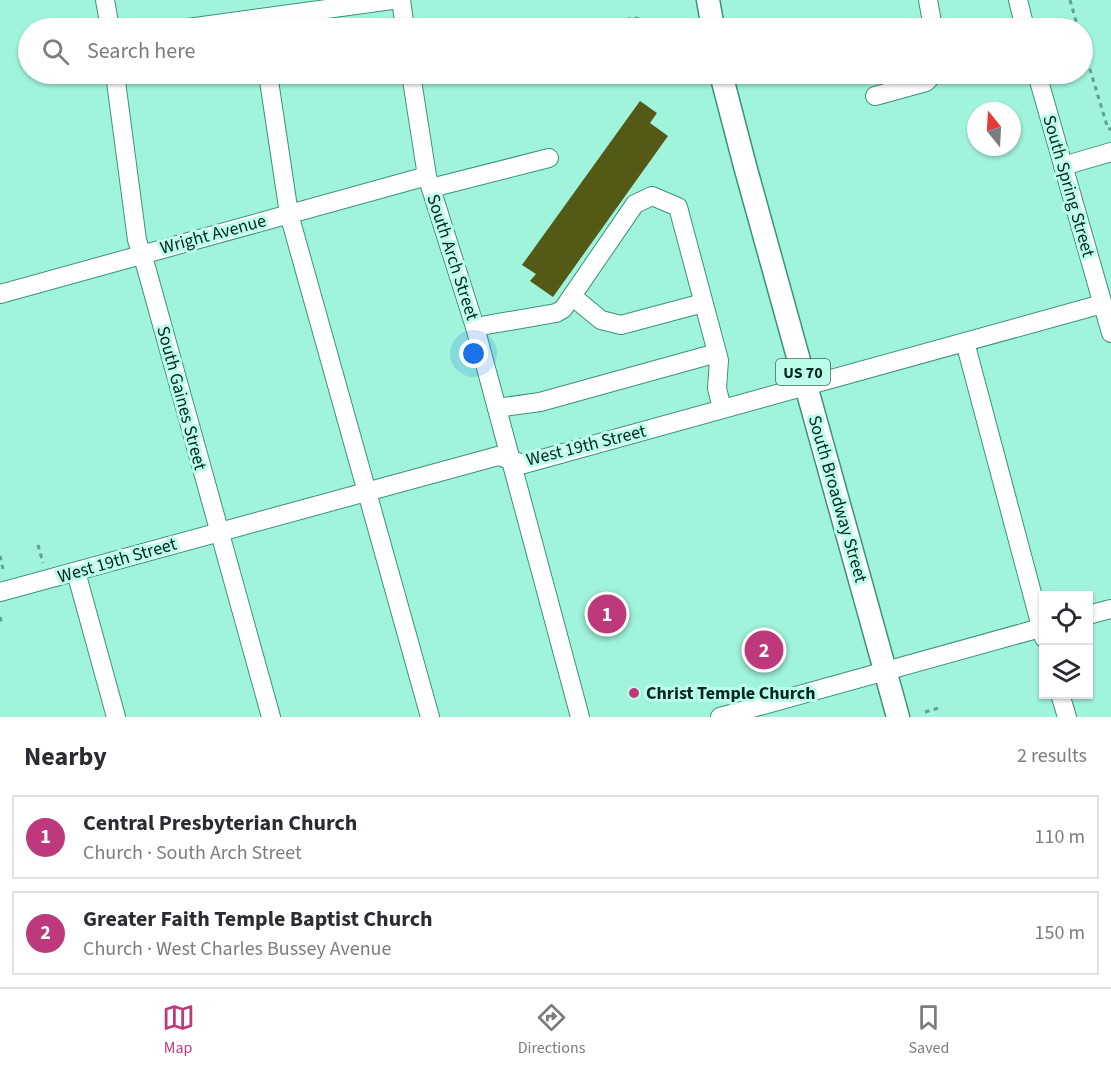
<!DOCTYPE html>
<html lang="en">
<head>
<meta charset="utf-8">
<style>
	:root { --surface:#fff; --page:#f2f2f3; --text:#2b2b33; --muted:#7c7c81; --line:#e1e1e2; --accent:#be397c }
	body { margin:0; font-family:"Source Sans 3",sans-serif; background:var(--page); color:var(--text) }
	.controls { position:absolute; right:18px; bottom:18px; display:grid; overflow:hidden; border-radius:0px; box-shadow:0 2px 4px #0004 }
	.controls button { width:54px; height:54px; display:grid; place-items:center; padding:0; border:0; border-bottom:2px solid var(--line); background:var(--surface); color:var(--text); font:30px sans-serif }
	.compass { position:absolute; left:967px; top:102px; width:54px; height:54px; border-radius:50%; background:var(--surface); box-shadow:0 2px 4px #0004; rotate:342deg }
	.you { position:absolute; left:474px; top:354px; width:21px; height:21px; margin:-15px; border:4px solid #fff; border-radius:50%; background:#1a73e8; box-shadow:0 0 0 9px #1a73e833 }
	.badge { display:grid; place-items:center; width:39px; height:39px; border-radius:50%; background:var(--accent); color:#fff; font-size:20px; font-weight:700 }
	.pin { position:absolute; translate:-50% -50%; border:3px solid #fff; box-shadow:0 2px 6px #0006 }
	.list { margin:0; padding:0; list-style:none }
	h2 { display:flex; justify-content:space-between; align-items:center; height:78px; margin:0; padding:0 24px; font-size:26px }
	h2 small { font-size:20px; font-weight:400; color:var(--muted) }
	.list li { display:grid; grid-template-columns:39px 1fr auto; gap:18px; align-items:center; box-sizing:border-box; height:84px; margin:0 12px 12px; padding:0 12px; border:2px solid var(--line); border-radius:0px }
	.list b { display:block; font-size:22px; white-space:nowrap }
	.list p { margin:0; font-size:20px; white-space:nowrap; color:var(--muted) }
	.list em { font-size:20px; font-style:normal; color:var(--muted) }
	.icon { flex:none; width:33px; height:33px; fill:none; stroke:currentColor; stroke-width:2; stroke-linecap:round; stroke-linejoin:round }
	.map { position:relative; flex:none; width:1111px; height:717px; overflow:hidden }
	.search { position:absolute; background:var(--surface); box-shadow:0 2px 4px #0004; left:18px; right:18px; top:18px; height:66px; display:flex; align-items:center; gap:15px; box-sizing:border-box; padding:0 21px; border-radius:33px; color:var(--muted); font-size:22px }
	.sheet { height:270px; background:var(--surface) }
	nav { display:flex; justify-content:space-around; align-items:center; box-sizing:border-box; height:84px; border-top:2px solid var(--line); background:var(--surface); font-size:16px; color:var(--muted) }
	nav a { display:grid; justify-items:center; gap:3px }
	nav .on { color:var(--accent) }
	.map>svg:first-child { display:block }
	.building { fill:#545915 }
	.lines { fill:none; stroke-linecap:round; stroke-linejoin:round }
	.minor-casing { stroke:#3d917c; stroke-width:20 }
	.major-casing { stroke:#3d917c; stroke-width:25 }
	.path { stroke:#61a18f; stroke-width:3; stroke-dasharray:4.5 4.5; stroke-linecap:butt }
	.minor { stroke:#fff; stroke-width:18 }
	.major { stroke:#fff; stroke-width:22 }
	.poi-dot { fill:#be397c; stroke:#bcfeea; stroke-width:2 }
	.labels { text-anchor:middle; stroke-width:6; stroke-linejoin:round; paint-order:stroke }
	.shield { fill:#bcfeea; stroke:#3a685c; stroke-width:1.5 }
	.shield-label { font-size:16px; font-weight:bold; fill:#02271f }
	.street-label { font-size:18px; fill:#02271f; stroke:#bcfeea }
	.poi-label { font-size:18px; font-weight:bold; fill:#02271f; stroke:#bcfeea; text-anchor:start }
</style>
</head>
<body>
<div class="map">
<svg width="1111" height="717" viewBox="0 0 1111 717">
	<rect width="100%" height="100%" fill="#a1f4dc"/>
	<!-- building -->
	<polygon class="building" points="640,101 657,113 650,123 668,136 553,297 530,281 536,274 522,265"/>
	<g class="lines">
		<defs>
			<g id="minor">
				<polyline points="105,0 110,28"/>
				<polyline points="401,0 405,28"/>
				<polyline points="928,0 933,28"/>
				<polyline points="1018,0 1025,28"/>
				<polyline points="188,28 392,0"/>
				<polyline points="115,74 137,240 146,267 271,717"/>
				<polyline points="268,74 289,214 430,717"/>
				<polyline points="411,74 427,176 475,327 580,717"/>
				<polyline points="1037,74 1111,333"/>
				<polyline points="875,96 926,82 934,74"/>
				<polyline points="1063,166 1111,152"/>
				<polyline points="431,188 549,158"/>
				<polyline points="0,294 427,176"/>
				<polyline points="572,296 601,320 621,325 703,303"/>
				<polyline points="475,327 556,313 563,309 635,204 652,196 678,207 719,360 717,388 722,409"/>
				<polyline points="965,342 1044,638"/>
				<polyline points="497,408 540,402 717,353"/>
				<polyline points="76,572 116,717"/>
				<polyline points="0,592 498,456 524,464 1102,304"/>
				<polyline points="1088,615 1111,609"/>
				<polyline points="1060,694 1067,717"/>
				<polyline points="720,717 1044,627"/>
			</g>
			<g id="major">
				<polyline points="708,0 713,28"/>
				<polyline points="721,74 745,166 898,717"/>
			</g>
		</defs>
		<!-- minor casing -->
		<use href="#minor" class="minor-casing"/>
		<!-- major casing -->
		<use href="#major" class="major-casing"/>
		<!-- path -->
		<g class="path">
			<polyline points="1070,0 1078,28"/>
			<polyline points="645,26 660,28"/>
			<polyline points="626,28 625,21 633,17 642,20 644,26"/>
			<polyline points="1082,43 1108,129 1111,129"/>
			<polyline points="38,545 43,563"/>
			<polyline points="0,556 3,569"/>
			<polyline points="0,617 2,624"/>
			<polyline points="925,712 942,707"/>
		</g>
		<!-- minor -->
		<use href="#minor" class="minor"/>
		<!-- major -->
		<use href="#major" class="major"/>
	</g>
	<!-- markers -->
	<circle class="poi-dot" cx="634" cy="693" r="6"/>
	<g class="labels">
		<!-- shield labels -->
		<rect class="shield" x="776" y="359" width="54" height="26" rx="4.5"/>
		<g class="shield-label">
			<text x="803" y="378">US 70</text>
		</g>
		<!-- street labels -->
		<g class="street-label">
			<text transform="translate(1069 186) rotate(74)" y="6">South Spring Street</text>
			<text transform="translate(213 234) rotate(-15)" y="6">Wright Avenue</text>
			<text transform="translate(453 257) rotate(72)" y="6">South Arch Street</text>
			<text transform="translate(182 398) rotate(75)" y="6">South Gaines Street</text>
			<text transform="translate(586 445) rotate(-14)" y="6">West 19th Street</text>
			<text transform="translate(838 499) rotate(74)" y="6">South Broadway Street</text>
			<text transform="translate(117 560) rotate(-16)" y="6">West 19th Street</text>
		</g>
		<!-- poi labels -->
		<g class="poi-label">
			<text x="646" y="699">Christ Temple Church</text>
		</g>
	</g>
</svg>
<div class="controls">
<button><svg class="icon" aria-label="locate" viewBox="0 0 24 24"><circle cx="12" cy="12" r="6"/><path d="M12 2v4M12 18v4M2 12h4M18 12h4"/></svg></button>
<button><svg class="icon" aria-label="layers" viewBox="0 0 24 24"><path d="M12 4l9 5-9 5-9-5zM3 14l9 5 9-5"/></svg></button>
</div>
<svg class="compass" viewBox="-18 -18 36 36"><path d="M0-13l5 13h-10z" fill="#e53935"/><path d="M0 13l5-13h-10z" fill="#7c7c81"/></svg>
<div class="you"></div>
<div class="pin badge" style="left:607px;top:614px">1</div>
<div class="pin badge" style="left:764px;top:650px">2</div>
<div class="search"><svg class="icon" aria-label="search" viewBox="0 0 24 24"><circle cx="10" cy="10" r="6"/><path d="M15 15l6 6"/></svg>Search here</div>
</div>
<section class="sheet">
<h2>Nearby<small>2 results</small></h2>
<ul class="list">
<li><span class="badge">1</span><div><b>Central Presbyterian Church</b><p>Church · South Arch Street</p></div><em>110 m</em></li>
<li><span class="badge">2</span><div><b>Greater Faith Temple Baptist Church</b><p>Church · West Charles Bussey Avenue</p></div><em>150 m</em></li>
</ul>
</section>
<nav>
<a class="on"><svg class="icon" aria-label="map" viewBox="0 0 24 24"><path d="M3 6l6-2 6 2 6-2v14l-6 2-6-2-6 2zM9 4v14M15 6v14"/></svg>Map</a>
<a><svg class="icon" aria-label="directions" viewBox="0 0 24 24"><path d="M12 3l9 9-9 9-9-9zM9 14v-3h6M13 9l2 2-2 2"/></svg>Directions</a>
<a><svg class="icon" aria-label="saved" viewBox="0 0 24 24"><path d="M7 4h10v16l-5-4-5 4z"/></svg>Saved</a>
</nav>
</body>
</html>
